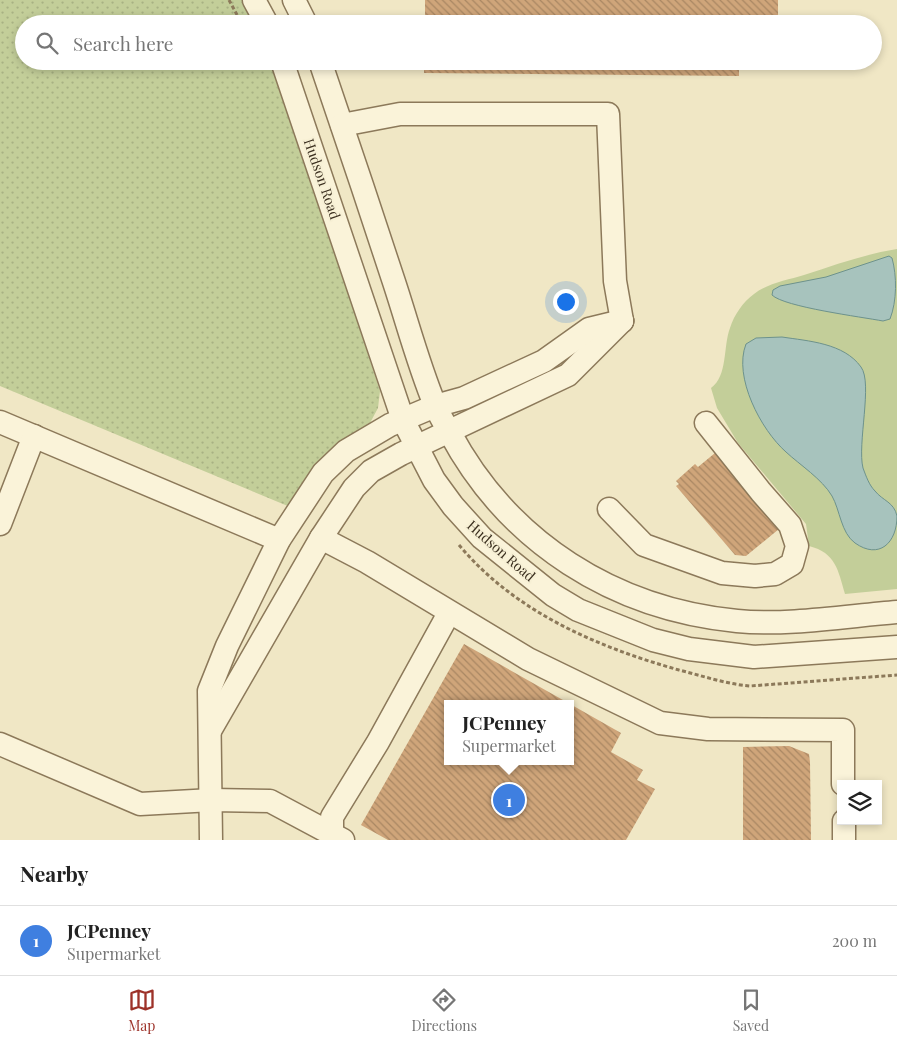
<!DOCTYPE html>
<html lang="en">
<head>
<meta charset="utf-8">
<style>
	:root { --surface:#fff; --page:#f2f2f2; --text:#222; --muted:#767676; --line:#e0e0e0; --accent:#9d3229 }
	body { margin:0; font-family:"Playfair Display",serif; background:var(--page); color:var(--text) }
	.controls { position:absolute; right:15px; bottom:15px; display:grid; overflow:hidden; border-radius:0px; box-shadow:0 2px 8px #0003 }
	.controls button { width:45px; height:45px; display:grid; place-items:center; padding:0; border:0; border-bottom:1px solid var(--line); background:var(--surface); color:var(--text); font:25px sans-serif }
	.you { position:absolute; left:565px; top:301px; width:18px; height:18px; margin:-12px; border:4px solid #fff; border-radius:50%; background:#1a73e8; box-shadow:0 0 0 8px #1a73e833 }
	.badge { display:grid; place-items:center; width:32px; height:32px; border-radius:50%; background:var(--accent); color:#fff; font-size:16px; font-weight:700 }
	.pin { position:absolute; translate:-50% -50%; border:2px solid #fff; box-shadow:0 1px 5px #0006 }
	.popup { position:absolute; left:444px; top:700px; width:130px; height:65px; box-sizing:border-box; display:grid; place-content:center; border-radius:0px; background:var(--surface); filter:drop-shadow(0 1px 4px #0005); font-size:16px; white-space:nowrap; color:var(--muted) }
	.popup b { font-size:19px; color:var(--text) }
	.popup::after { content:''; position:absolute; left:50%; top:100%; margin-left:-10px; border:10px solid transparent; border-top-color:var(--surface) }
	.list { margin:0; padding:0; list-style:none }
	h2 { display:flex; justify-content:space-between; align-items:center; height:65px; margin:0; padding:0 20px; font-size:21px }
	h2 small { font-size:16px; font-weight:400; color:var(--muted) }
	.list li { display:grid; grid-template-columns:32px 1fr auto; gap:15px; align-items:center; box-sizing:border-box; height:70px; padding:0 20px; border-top:1px solid var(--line) }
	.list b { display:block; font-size:19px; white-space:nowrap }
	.list p { margin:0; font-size:16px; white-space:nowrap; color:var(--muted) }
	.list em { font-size:16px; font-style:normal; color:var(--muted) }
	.icon { flex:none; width:28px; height:28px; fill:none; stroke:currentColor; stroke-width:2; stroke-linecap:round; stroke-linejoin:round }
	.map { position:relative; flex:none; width:897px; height:840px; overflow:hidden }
	.search { position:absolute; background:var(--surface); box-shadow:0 2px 8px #0003; left:15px; right:15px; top:15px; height:55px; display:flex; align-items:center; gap:12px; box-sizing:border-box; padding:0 18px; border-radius:28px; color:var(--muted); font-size:19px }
	.sheet { height:135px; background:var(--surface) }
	nav { display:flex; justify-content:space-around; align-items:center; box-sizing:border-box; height:70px; border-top:1px solid var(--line); background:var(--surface); font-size:14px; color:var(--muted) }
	nav a { display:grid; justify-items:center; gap:2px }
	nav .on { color:var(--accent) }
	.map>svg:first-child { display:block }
	.grass { fill:#c3ce99 }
	.park { fill:url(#park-dots) }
	.water { fill:#a7c3bd; stroke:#6d928c }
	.building { fill:url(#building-back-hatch) }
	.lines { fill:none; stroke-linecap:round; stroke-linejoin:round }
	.minor-casing { stroke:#8c795a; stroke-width:25 }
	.path { stroke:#8c795a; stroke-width:3; stroke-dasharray:4 2.5; stroke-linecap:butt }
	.minor { stroke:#faf3d9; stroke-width:22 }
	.labels { text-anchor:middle; stroke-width:4; stroke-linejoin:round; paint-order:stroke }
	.street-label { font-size:14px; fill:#3b2f1f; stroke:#f7f0d5 }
</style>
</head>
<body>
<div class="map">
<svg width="897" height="840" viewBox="0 0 897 840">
	<defs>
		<pattern id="park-dots" width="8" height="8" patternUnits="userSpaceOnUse" patternTransform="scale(1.25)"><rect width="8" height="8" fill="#c3ce99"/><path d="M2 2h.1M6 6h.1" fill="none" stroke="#a8b183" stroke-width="1.8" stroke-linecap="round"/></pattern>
		<pattern id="building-back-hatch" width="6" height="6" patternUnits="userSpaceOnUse" patternTransform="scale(1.25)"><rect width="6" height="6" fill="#cfa57a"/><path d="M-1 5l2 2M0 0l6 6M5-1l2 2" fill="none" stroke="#a98763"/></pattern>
	</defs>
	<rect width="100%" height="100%" fill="#f0e7c5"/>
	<!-- grass -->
	<path class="grass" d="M897,249V589L845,594C838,570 836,553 809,546L806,524L738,443L717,408L711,388C728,376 723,346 730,328C734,315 743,302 754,294C768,283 788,280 804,275C835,265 865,254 897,249Z"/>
	<!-- park -->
	<polygon class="park" points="0,0 242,0 255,24 24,24 24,61 272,61 380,391 378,408 370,423 295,509 0,386"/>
	<!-- water -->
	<g class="water">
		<path d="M889,256L892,258C897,276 897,301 890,319L883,321C862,317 784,307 772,295L773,290L780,286L826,277Z"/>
		<path d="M782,337C808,341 844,343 861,367C873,383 857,444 863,468C866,476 869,485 875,491C883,501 894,502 897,516C897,543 879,560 855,543C841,533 840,510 832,496C822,479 800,465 786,452C761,430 733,377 746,344L756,338Z"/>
	</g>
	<!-- building -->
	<g class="building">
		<rect x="425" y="0" width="353" height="24"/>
		<polygon points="424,61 739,61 739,76 424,73"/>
		<polygon points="715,453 779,529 746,556 735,555 676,486 679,484 676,481 695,464 698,467"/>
		<polygon points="464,644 570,704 448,704 448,761 570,761 570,704 621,733 611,752 643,770 637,780 655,789 626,840 388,840 361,825"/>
		<polygon points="789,746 809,754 810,762 811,840 743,840 743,747"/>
	</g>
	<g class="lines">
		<defs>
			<g id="minor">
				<polyline points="254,0 267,24"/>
				<polyline points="294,0 306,24"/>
				<polyline points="282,61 403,420 434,480 453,506 482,538 553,595 578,610 653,640 689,649 754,657 897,647"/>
				<path d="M320,61C345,134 369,206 393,279C407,321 418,364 435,405C439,415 445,424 450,433C509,543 614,609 737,621C786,626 847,616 897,612"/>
				<polyline points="342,125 400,114 608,114 615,281 622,321"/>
				<polyline points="0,422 279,540"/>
				<polyline points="609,509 644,545 722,573 755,576 775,574 792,564 797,546 790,525 761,492 706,423"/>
				<polyline points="0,524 34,436"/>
				<polyline points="321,538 367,562 528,659 660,723 708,729 843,730 843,784"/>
				<polyline points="211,729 321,538 354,488 371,471 401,454 568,375 622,321"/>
				<polyline points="0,744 140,804 212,800 270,801 343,840"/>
				<polyline points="844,821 844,840"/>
				<polyline points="332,834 332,817 378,742 449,613"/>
				<polyline points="211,840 209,691 227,646 279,540 323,473 346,451 390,425 435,406 464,398 544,361 589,329 622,321"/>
			</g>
		</defs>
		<!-- minor casing -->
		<use href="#minor" class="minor-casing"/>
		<!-- path -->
		<g class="path">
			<polyline points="229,0 242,24"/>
			<path d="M459,545C515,612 597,647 679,670C703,676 726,684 750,686L897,675"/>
		</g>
		<!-- minor -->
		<use href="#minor" class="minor"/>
	</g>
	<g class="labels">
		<!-- street labels -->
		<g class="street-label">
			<text transform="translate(322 179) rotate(71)" y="5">Hudson Road</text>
			<text transform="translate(501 551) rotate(41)" y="5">Hudson Road</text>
		</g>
	</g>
</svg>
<div class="controls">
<button><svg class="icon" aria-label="layers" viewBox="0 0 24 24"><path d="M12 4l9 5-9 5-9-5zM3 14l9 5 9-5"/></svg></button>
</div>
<div class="you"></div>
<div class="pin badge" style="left:509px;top:800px;background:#3f7fe0">1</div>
<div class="popup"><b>JCPenney</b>Supermarket</div>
<div class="search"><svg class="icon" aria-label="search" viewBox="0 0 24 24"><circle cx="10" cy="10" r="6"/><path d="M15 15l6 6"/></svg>Search here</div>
</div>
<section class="sheet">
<h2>Nearby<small></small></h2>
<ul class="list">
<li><span class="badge" style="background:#3f7fe0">1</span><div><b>JCPenney</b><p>Supermarket</p></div><em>200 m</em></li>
</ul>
</section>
<nav>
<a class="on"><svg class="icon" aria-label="map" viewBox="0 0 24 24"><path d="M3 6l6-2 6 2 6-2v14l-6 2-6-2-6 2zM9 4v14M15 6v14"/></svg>Map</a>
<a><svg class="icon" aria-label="directions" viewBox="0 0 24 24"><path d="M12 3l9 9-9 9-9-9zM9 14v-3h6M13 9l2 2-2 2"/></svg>Directions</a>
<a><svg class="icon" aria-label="saved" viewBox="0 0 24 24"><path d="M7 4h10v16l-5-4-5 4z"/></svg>Saved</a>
</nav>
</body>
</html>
